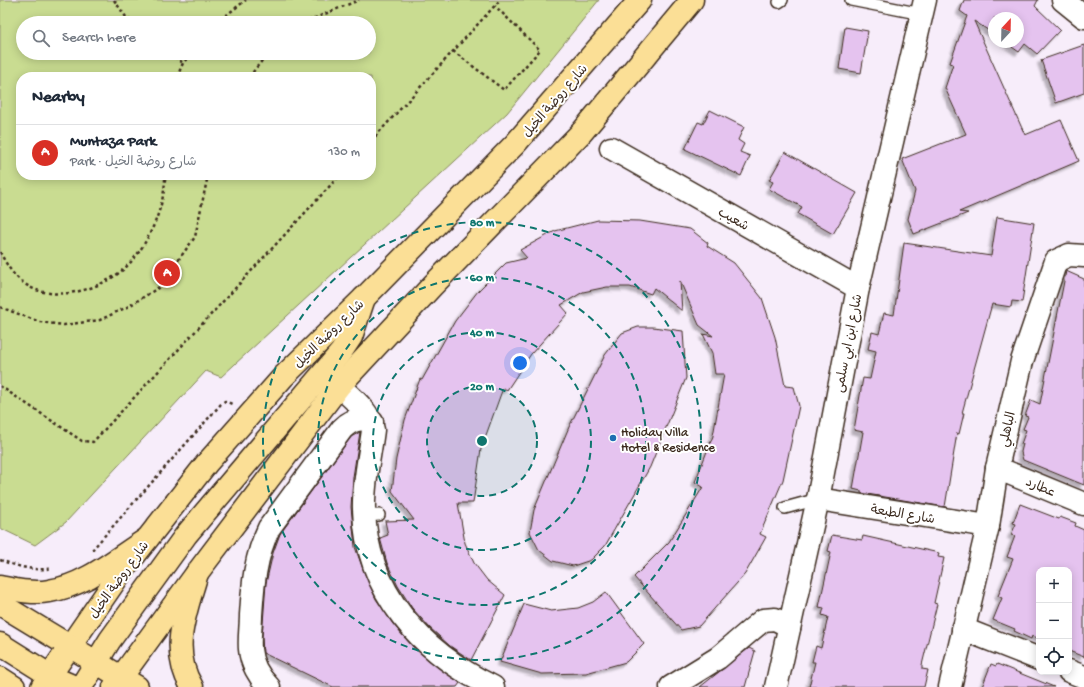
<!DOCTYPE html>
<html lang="en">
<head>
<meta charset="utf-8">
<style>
	:root { --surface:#fff; --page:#f6f6f7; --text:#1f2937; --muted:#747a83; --line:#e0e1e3; --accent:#d93025 }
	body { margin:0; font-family:"Gochi Hand","Playpen Sans Arabic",sans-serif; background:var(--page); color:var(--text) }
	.controls { position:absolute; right:12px; bottom:12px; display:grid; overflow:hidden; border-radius:8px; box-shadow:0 2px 10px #0003 }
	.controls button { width:36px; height:36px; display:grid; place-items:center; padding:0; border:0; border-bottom:1px solid var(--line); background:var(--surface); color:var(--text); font:20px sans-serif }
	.compass { position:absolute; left:988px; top:12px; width:36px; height:36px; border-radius:50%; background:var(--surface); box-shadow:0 2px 10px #0003; rotate:22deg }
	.you { position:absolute; left:520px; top:363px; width:14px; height:14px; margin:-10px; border:3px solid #fff; border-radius:50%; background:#1a73e8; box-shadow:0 0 0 6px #1a73e833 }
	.badge { display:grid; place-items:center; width:26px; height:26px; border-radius:50%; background:var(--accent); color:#fff; font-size:13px; font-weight:700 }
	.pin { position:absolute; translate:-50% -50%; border:2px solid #fff; box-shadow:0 1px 4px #0006 }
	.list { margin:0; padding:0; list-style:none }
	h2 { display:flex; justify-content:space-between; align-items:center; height:52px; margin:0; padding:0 16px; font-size:17px }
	h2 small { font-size:13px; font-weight:400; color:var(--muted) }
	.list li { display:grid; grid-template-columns:26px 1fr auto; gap:12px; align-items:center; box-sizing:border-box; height:56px; padding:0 16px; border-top:1px solid var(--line) }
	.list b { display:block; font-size:15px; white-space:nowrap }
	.list p { margin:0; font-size:13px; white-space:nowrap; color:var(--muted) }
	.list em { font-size:13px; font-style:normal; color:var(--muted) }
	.icon { flex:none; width:22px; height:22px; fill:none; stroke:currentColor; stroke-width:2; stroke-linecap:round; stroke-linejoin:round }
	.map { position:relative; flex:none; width:1084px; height:687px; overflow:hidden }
	.search { position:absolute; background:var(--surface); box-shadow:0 2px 10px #0003; left:16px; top:16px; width:360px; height:44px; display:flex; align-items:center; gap:10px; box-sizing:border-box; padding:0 14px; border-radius:22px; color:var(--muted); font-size:15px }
	.panel { position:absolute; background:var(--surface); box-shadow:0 2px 10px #0003; left:16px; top:72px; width:360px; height:108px; border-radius:16px }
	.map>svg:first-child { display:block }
	.green { fill:#c9dc91; stroke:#828358; fill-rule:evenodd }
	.building { fill:#e5c3ef; stroke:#3b2a1e; filter:url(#shadow) }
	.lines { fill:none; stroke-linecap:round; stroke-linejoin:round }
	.lane-casing { stroke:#3b2a1e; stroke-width:14 }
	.street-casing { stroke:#3b2a1e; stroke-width:25 }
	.primary-casing { stroke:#3b2a1e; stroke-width:25 }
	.highway-casing { stroke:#3b2a1e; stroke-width:25 }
	.path { stroke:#3b2a1e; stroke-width:2.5; stroke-dasharray:3 3; stroke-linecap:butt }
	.lane { stroke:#fff; stroke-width:11 }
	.street { stroke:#fff; stroke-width:22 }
	.primary { stroke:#fbdf96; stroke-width:22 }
	.highway { stroke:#fbdf96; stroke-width:22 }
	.ring { fill:none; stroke:#0f766e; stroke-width:2; stroke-dasharray:7 5 }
	.poi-dot { fill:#1f6fb2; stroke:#fff; stroke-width:1.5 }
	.labels { text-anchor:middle; stroke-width:4; stroke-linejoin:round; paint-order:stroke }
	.street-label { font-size:13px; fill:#3b2a1e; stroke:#fff }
	.poi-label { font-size:13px; fill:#3b2a1e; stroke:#fff; text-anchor:start }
	.centre { fill:#0f766e; stroke:#fff; stroke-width:2 }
	.ring-label { font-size:12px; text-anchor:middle; font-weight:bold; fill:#0f766e; stroke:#fff; stroke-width:4; stroke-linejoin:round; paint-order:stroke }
</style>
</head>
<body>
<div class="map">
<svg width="1084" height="687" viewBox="0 0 1084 687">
	<defs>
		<filter id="shadow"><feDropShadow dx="-3.5" dy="3.5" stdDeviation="1" flood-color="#0004"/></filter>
	</defs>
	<rect width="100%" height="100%" fill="#f7edfa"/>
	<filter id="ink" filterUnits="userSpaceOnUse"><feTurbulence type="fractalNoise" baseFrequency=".025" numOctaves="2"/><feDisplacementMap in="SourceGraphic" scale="8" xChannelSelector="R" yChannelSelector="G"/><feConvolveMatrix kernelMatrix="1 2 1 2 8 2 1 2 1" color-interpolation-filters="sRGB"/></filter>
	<g filter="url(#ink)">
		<!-- green -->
		<path class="green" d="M0,0H599L507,113L221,377L206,371L66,522L35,545L0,528ZM23,23H369V53H23ZM21,77H371V175H21Z"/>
		<!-- building -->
		<g class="building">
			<polygon points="964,0 1038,0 1035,6 1060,30 1037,54 1025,44 1019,52 1005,42 1018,42 1018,18 994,18 994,34 974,21 1025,135 1061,120 1079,161 959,212 968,213 914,234 908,219 915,191 902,159 966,134 945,88 953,64 950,63 967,16 960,11"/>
			<polygon points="845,27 868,31 861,73 839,69"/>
			<polygon points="1084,45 1084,93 1056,103 1041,60"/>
			<polygon points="710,110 744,127 738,140 744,144 740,152 750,156 741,176 685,149 698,122 703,124"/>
			<polygon points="785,152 857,193 833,234 798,214 802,207 769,189 773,182 769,180"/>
			<polygon points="997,217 1034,223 1022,302 1012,301 1011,307 992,304 962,413 964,413 959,434 957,433 945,507 861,493 861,491 853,489 863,432 854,430 863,378 870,379 876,351 868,349 872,332 879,334 884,313 894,315 904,243 991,256"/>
			<polygon points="598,220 640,221 690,229 708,243 707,246 734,263 762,298 775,337 785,386 794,387 799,406 783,480 760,534 766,537 745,574 699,626 681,630 634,577 669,542 703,487 695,482 713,436 724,374 715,374 712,353 703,334 713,336 699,325 680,281 682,311 654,288 651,294 630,287 607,287 583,292 561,305 568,313 531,354 507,390 503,388 481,449 473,503 458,503 465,543 474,563 487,580 505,595 471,660 450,646 430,628 412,608 398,586 387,563 380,538 388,535 385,521 414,520 392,491 396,459 405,420 420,379 422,380 455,321 478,291 506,263 527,258 520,250 555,231"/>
			<polygon points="1066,271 1084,279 1084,485 1023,460 1021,452 1023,444 1021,444 1026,430 1023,429 1028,417 1025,416 1031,400 1040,404"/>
			<polygon points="638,327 653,327 683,331 686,378 650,467 605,546 591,560 573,566 553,561 539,550 530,532 534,510 569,427 605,355 622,333"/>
			<polygon points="360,432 353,477 351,507 355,547 364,572 376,599 393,624 413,647 436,666 460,683 457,687 333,687 263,653 262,637 266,583 273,553 280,534 351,437"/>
			<polygon points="1020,504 1059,519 1060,517 1076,523 1075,526 1084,530 1084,657 1069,651 1069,570 1039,570 1039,639 1032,636 1031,639 1014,631 1015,629 993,620 1002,598 998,596 1013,559 1007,557 1015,536 1011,535 1016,524 1013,523"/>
			<polygon points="832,535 862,540 863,536 939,553 938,557 944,558 934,603 937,604 922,665 922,669 928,670 924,687 809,687 815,662 812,662 816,646 821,648 828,617 822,615 824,608 819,607 831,552 828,551"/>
			<polygon points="606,592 644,644 626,662 586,673 542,674 500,662 524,604 551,611 578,608 593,602"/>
			<polygon points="749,648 755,651 745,687 700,687"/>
			<polygon points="991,664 996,666 997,664 1054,687 982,687"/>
		</g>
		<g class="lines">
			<defs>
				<g id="lane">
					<polyline points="851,0 922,14"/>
					<polyline points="779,2 782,0"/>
					<polyline points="785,508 818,499"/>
					<polyline points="364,516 379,515"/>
				</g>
				<g id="street">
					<polyline points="1063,0 1084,17"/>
					<polyline points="611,148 858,288"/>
					<path d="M339,386C353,399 369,410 373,430C370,455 363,483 364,509C366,592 421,652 493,687"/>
					<polyline points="997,468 1084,504"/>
					<polyline points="818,499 988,526"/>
					<polyline points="963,629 1039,659"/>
					<polyline points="1069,671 1084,677"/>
					<path d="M269,687C259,677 251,663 250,649C249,638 251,626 251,615C253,584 255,557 269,528L342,429C351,420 360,417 372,422"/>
					<polyline points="671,687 718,658 763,620 775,619 785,624 789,628"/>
					<polyline points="776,687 818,499 858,288 925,0"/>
					<polyline points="950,687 988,526 997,468 1022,361 1056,261 1069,255 1084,256"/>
				</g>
				<g id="primary">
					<polyline points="42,687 119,575 207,463 284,376 364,298 515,144 640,0"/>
					<polyline points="114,687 197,573 339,386 433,285 582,132 692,0"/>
				</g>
				<g id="highway">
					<path d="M0,587C16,590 33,594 49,591C85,586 117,558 147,539"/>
					<polyline points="0,604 137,687"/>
					<polyline points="0,644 54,678 75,687"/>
					<polyline points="0,678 14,687"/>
					<polyline points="81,687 110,640 186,535 341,352 351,337 364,298"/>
					<path d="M192,687C169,649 186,612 197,573"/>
				</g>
			</defs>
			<!-- lane casing -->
			<use href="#lane" class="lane-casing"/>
			<!-- street casing -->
			<use href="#street" class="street-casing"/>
			<!-- primary casing -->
			<use href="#primary" class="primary-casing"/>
			<!-- highway casing -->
			<use href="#highway" class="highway-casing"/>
			<!-- path -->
			<g class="path">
				<polyline points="114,0 126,17 133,23"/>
				<polyline points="216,23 246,0"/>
				<polyline points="303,23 359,0"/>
				<polyline points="453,51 504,90 540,50 495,6"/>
				<polyline points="170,53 183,63"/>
				<polyline points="177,77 183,63 192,53"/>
				<polyline points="249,77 268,53"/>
				<polyline points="371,141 500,0"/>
				<path d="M0,252C5,262 12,274 21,281C50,306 103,290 127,266C148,246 166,204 165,175"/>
				<polyline points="0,307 40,322 64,325 100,320 129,306 158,288 195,237 208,175"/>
				<polyline points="0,386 82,441 93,442 340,175"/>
				<polyline points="92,550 221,404 225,401 234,405"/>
				<path d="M0,560C17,566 34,572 52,568"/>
			</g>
			<!-- lane -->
			<use href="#lane" class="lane"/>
			<!-- street -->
			<use href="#street" class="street"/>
			<!-- primary -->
			<use href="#primary" class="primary"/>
			<!-- highway -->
			<use href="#highway" class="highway"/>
		</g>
	</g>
	<!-- distance rings -->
	<circle cx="482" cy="441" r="55" fill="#0f766e" fill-opacity=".12"/>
	<g class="ring">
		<circle cx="482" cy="441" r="55"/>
		<circle cx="482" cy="441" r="109"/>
		<circle cx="482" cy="441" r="164"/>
		<circle cx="482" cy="441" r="219"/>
	</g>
	<!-- markers -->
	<circle class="poi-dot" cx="613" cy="438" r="4"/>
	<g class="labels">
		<!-- street labels -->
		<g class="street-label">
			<text transform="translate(554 100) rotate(-49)" y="5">شارع روضة الخيل</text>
			<text transform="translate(734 218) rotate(30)" y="5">شعيب</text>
			<text transform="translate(328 333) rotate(-44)" y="5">شارع روضة الخيل</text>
			<text transform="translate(847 343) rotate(-79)" y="5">شارع ابن ابي سلمى</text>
			<text transform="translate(1006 429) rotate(-77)" y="5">الباهلي</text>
			<text transform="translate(1041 486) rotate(23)" y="5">عطارد</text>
			<text transform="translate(903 513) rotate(9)" y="5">شارع الطبعة</text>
			<text transform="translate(118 579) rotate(-54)" y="5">شارع روضة الخيل</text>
		</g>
		<!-- poi labels -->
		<g class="poi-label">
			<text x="621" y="436">Holiday Villa<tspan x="621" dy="15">Hotel &amp; Residence</tspan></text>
		</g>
	</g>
	<circle cx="482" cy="441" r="6" class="centre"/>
	<g class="ring-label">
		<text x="482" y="226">80 m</text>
		<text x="482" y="281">60 m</text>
		<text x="482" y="336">40 m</text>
		<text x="482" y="390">20 m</text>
	</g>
</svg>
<div class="controls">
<button>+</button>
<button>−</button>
<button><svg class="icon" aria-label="locate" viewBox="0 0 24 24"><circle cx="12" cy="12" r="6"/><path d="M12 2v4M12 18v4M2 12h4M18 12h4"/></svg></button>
</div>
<svg class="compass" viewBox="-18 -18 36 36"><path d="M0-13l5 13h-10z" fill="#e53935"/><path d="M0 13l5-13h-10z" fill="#747a83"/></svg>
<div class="you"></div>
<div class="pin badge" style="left:167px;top:273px">A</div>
<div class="search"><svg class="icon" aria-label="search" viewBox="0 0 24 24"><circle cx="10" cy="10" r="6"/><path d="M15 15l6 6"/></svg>Search here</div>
<section class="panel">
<h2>Nearby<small></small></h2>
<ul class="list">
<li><span class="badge">A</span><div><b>Muntaza Park</b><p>Park · شارع روضة الخيل</p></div><em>130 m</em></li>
</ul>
</section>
</div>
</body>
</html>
